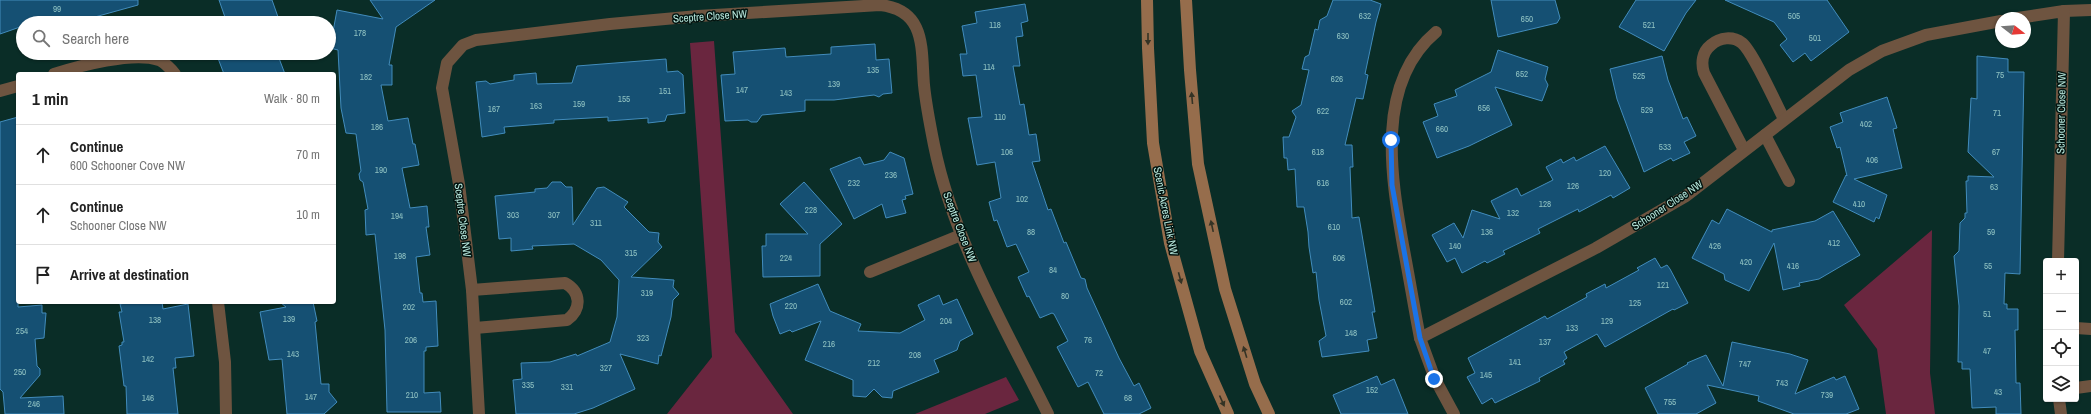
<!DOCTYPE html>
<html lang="en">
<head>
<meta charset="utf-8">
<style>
	:root { --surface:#fff; --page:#f2f2f2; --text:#222; --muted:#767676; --line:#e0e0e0 }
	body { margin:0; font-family:"Archivo Narrow",sans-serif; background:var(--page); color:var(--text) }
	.controls { position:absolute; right:12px; bottom:12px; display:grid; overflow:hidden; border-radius:4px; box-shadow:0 1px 3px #0004 }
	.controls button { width:36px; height:36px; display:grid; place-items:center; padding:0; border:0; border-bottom:1px solid var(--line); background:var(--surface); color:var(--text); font:20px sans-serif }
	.compass { position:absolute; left:1995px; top:12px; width:36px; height:36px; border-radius:50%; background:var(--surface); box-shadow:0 1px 3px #0004; rotate:107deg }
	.stop { position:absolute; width:12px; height:12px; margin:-9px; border:3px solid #1a73e8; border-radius:50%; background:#fff }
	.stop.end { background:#1a73e8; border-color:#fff; box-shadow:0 1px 4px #0008 }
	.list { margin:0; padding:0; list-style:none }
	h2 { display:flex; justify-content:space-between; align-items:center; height:52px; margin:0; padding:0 16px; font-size:17px }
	h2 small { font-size:13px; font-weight:400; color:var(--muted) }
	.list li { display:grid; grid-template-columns:26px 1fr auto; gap:12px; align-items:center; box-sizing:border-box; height:60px; padding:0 16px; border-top:1px solid var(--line) }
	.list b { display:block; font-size:15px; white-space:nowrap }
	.list p { margin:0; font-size:13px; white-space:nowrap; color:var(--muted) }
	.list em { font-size:13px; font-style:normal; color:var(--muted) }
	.icon { flex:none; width:22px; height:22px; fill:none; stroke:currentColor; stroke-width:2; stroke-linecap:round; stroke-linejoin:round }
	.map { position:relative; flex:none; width:2091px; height:414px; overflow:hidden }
	.search { position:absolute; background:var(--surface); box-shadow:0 1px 3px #0004; left:16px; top:16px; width:320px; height:44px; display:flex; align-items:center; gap:10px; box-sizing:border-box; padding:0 14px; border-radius:22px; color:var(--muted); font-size:15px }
	.panel { position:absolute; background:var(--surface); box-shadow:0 1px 3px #0004; left:16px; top:72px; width:320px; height:232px; border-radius:4px }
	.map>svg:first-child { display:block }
	.green { fill:#6a263f }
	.building { fill:#155073; stroke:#428cbc }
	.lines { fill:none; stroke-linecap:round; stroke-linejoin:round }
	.street { stroke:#6e5440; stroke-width:12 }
	.secondary { stroke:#966d4c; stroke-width:12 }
	.oneway { fill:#343325 }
	.route { stroke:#1a73e8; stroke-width:5 }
	.labels { text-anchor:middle; stroke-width:3; stroke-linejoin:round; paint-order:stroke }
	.number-label { font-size:9px; fill:#8fc2c2 }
	.street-label { font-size:11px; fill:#b8e8dd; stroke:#001410 }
</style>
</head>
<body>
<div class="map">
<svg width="2091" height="414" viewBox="0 0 2091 414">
	<rect width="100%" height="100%" fill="#0a2d27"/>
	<!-- green -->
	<g class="green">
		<polygon points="714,41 735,332 793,414 667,414 712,357 690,43"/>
		<polygon points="1932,230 1930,373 1935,414 1886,414 1877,349 1844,305"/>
		<polygon points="1006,377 1019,400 985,414 915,414"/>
	</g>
	<!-- building -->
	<g class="building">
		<polygon points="0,0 138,0 138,5 84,20 85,23 23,23 23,26 0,34"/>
		<polygon points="219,0 272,0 278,17 271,19 272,23 227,23"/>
		<polygon points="370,0 435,0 396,27 389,65 392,65 392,85 381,85 388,121 408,118 413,144 415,144 419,165 402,168 410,208 427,206 429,227 426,227 430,255 416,257 420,293 422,293 423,302 436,301 438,346 426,347 426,351 424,351 424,393 440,392 441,412 387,412 385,330 375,234 366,235 365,210 368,209 363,182 360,180 359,174 361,171 356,134 346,133 341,108 338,50 330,48 337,10 383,19"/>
		<polygon points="1333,0 1370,0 1381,4 1376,22 1365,74 1368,75 1363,99 1356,98 1345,145 1352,145 1353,167 1350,167 1352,218 1359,217 1375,312 1372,312 1377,338 1367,340 1369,351 1322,357 1319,341 1326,336 1319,300 1316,272 1313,273 1309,247 1308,232 1304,207 1297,207 1295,169 1288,170 1287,158 1284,158 1283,137 1289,137 1296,117 1292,111 1301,105 1309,70 1302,69 1305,57 1309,55 1315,29 1318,30 1320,20 1327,16"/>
		<polygon points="1491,0 1555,0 1560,18 1557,23 1498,37"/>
		<polygon points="1636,0 1696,0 1686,13 1664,51 1619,27"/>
		<polygon points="1725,0 1827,0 1849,32 1811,61 1805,53 1793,62 1780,45 1787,39 1774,22"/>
		<polygon points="1025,4 1028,21 1021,23 1023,36 1016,37 1020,66 1013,66 1020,105 1024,104 1029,135 1036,134 1040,161 1032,162 1048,210 1051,209 1064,243 1066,242 1081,278 1085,279 1087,288 1119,358 1134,386 1139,383 1151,408 1139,414 1104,414 1088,382 1078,387 1057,347 1068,341 1054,314 1052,313 1040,318 1029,296 1027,297 1018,277 1029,272 1016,244 1007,247 997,220 994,221 989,202 1001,198 995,162 977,165 968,118 982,117 976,75 963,76 960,54 967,54 962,26 977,23 975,12"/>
		<polygon points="875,44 876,60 889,59 892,93 883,94 879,97 874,95 834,100 805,100 805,111 762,115 757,122 751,122 748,120 725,121 721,75 735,74 733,52 785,48 786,57 831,54 831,47"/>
		<polygon points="1498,50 1548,67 1545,79 1548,85 1542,101 1495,87 1512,125 1469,146 1437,158 1423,122 1438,116 1434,104 1457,96 1455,90 1491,72"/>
		<polygon points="216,53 277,53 285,74 224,74"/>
		<polygon points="1662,56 1668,80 1683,119 1687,117 1696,136 1684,142 1690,153 1673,161 1671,158 1644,172 1617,99 1610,69"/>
		<polygon points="1977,56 2008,59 2008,72 2024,72 2020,274 2005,273 2004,304 2007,304 2007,309 2018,309 2018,330 2015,330 2016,383 2020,383 2021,414 1996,414 1996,407 1972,408 1970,369 1962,369 1962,362 1958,362 1959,306 1954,256 1959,251 1960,223 1965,218 1965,213 1967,213 1966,181 1968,181 1968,176 1994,177 1968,152 1971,98 1977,99"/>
		<polygon points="666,59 667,72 678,71 683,75 685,113 667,115 665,121 648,123 648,118 608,121 608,117 554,120 554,123 504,127 505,133 482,137 476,82 486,81 490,84 514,80 514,75 536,73 537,84 572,83 577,66"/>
		<polygon points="1887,97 1897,128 1893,129 1902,168 1854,179 1887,195 1879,219 1876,217 1874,222 1833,202 1846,175 1847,176 1840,147 1837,148 1830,127 1843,122 1840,113"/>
		<polygon points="18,117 18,307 42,305 42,313 46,313 44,338 35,339 37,366 40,369 40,375 20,398 63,396 64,414 5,414 3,392 0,389 0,122"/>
		<polygon points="1605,146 1630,188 1613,198 1611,195 1579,212 1578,209 1538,229 1540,233 1503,251 1505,254 1487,263 1485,261 1462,273 1455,258 1447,262 1432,235 1454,223 1463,238 1472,210 1500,219 1491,201 1517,188 1521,196 1553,180 1546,167 1561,159 1563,163 1574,157 1576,161"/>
		<polygon points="890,152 904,158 913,194 905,196 906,199 902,200 906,213 886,218 882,204 854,219 830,169 860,157 864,165 884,160"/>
		<polygon points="552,182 561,182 566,187 572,187 573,225 597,188 604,187 628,202 624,207 649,232 659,233 658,242 662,247 631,277 674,280 673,287 679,294 673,300 671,317 661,356 659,355 658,364 620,354 635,389 593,408 574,414 516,414 513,380 522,379 521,363 550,362 576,354 577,356 610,342 617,317 619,280 601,260 574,244 532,246 533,249 511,251 511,238 499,239 495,196 535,192 535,189 547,188"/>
		<polygon points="804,182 842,224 820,244 820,276 763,277 762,246 766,246 766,234 808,234 780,204"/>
		<polygon points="1727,209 1772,232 1772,230 1815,221 1833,211 1860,255 1819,279 1799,283 1800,286 1783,290 1774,243 1749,291 1725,280 1724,274 1692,258 1712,220 1719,224"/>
		<polygon points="1655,258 1661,268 1667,265 1670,269 1688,303 1674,310 1673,309 1605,347 1597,334 1564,352 1567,358 1563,361 1565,364 1539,378 1540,381 1495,403 1492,398 1482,404 1467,377 1475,373 1468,358 1545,316 1547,319 1587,297 1586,294 1605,284 1606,288 1639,270 1637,268"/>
		<polygon points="818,284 830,311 861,324 858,331 900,333 925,320 918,305 939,295 943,305 957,299 973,334 960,341 957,350 934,360 939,372 893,391 892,398 882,397 874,389 866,397 853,396 853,380 805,360 821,321 792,332 790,330 780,334 773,316 770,304"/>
		<polygon points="132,302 162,302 163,309 188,304 194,356 175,358 176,368 173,368 178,414 127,414 126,386 124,386 119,346 122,345 122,342 124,342 119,312 122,312 120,304"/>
		<polygon points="280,302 313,302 317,321 315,322 321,384 329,384 329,392 337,402 324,414 287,414 282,359 269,360 260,312 286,307"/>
		<polygon points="1732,342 1790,354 1808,360 1795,394 1834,377 1836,380 1845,376 1859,409 1846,414 1794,414 1758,401 1759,396 1707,385 1716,403 1696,414 1658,414 1645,388 1688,364 1687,363 1706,355 1723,386"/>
		<polygon points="1377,376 1381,385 1394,379 1408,414 1341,414 1333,395"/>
	</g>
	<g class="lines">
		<!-- street -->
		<g class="street">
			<polyline points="2064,11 2091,10"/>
			<polyline points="2018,18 2064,11 2058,261"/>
			<path d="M54,74C79,66 133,51 159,60C164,62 172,70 175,74"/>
			<polyline points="0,91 18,86"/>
			<polyline points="1765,135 1789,181"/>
			<path d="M1744,150L1704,73C1701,63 1702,52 1711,45C1720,37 1733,36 1742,43C1753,52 1776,104 1784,119"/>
			<polyline points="870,272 961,235"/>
			<path d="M472,290L565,283C581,292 582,309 567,320L475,328"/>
			<polyline points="218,302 225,362 226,414"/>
			<polyline points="2076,328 2091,329"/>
			<path d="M1420,338C1414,307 1409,276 1403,245C1391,176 1375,83 1436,32"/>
			<polyline points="2076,388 2091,386"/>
			<polyline points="2059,399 2061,414"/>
			<path d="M479,414L472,290L459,184L442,88L447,63L463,45L476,40L610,24L698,16L880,5C927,10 921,50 924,85C926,105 930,125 934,145C953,240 1005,327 1048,414"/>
			<polyline points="1454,414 1435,379 1420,338 1596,248 1686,196 1849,70 1882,51 1926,35 2001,21"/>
		</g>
		<!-- secondary -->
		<g class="secondary">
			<polyline points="1147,0 1148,48 1153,143 1170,243 1200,351 1228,414"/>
			<polyline points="1186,0 1190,70 1198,164 1225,289 1255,384 1269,414"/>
		</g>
	</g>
	<!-- one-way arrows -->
	<defs><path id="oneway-solid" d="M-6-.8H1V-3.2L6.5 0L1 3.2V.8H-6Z"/></defs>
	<g class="oneway">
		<use href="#oneway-solid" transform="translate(1148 39) rotate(90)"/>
		<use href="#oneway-solid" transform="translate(1192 98) rotate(-95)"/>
		<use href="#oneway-solid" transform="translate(1212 226) rotate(-102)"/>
		<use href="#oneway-solid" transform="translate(1180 278) rotate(75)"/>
		<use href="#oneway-solid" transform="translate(1245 352) rotate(-107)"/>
		<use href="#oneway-solid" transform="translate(1222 401) rotate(66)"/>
	</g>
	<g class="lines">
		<!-- route -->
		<polyline class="route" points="1391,140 1392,185 1420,338 1434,379"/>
	</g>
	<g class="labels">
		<!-- number labels -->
		<g class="number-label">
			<text x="57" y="12">99</text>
			<text x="1365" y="19">632</text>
			<text x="1794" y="19">505</text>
			<text x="1527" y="22">650</text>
			<text x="995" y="28">118</text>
			<text x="1649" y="28">521</text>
			<text x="360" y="36">178</text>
			<text x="1343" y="39">630</text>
			<text x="1815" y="41">501</text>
			<text x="989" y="70">114</text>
			<text x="873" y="73">135</text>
			<text x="1522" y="77">652</text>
			<text x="2000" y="78">75</text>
			<text x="1639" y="79">525</text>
			<text x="366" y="80">182</text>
			<text x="1337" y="82">626</text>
			<text x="834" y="87">139</text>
			<text x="742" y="93">147</text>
			<text x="665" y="94">151</text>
			<text x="786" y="96">143</text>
			<text x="624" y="102">155</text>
			<text x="579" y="107">159</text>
			<text x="536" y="109">163</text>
			<text x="1484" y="111">656</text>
			<text x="494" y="112">167</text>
			<text x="1647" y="113">529</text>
			<text x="1323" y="114">622</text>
			<text x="1997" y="116">71</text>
			<text x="1000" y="120">110</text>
			<text x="1866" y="127">402</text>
			<text x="377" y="130">186</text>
			<text x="1442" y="132">660</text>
			<text x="1665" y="150">533</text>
			<text x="1007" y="155">106</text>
			<text x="1318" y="155">618</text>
			<text x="1996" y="155">67</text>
			<text x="1872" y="163">406</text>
			<text x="381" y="173">190</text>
			<text x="1605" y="176">120</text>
			<text x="891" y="178">236</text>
			<text x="854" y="186">232</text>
			<text x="1323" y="186">616</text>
			<text x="1573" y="189">126</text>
			<text x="1994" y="190">63</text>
			<text x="1022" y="202">102</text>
			<text x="1545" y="207">128</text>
			<text x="1859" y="207">410</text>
			<text x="811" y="213">228</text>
			<text x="1513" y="216">132</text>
			<text x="513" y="218">303</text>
			<text x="554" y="218">307</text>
			<text x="397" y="219">194</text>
			<text x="596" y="226">311</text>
			<text x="1334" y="230">610</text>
			<text x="1031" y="235">88</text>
			<text x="1487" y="235">136</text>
			<text x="1991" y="235">59</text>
			<text x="1834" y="246">412</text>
			<text x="1455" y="249">140</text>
			<text x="1715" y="249">426</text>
			<text x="631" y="256">315</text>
			<text x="400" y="259">198</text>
			<text x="786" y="261">224</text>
			<text x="1339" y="261">606</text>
			<text x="1746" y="265">420</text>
			<text x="1793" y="269">416</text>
			<text x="1988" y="269">55</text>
			<text x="1053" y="273">84</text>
			<text x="1663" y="288">121</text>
			<text x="647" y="296">319</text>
			<text x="1065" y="299">80</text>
			<text x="1346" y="305">602</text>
			<text x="1635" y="306">125</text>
			<text x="791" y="309">220</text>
			<text x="409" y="310">202</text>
			<text x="1987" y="317">51</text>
			<text x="289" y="322">139</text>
			<text x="155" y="323">138</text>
			<text x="946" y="324">204</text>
			<text x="1607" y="324">129</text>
			<text x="1572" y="331">133</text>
			<text x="22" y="334">254</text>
			<text x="1351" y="336">148</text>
			<text x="643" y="341">323</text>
			<text x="411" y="343">206</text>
			<text x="1088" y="343">76</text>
			<text x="1545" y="345">137</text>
			<text x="829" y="347">216</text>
			<text x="1987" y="354">47</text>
			<text x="293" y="357">143</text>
			<text x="915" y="358">208</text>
			<text x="148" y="362">142</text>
			<text x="1515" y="365">141</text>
			<text x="874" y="366">212</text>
			<text x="1745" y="367">747</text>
			<text x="606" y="371">327</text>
			<text x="20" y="375">250</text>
			<text x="1099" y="376">72</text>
			<text x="1486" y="378">145</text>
			<text x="1782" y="386">743</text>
			<text x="528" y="388">335</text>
			<text x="567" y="390">331</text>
			<text x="1372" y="393">152</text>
			<text x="1998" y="395">43</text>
			<text x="412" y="398">210</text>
			<text x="1827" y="398">739</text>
			<text x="311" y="400">147</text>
			<text x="148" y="401">146</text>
			<text x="1128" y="401">68</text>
			<text x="1670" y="405">755</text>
			<text x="34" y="407">246</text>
		</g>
		<!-- street labels -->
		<g class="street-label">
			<text transform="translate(710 16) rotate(-4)" y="4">Sceptre Close NW</text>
			<text transform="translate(2061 113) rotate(-89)" y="4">Schooner Close NW</text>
			<text transform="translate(1667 205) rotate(-33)" y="4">Schooner Close NW</text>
			<text transform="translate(1166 211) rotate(79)" y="4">Scenic Acres Link NW</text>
			<text transform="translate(463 220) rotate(83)" y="4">Sceptre Close NW</text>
			<text transform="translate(960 227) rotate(69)" y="4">Sceptre Close NW</text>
		</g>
	</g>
</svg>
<div class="controls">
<button>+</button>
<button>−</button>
<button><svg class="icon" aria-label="locate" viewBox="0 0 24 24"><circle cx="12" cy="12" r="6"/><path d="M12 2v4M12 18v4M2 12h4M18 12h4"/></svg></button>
<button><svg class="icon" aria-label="layers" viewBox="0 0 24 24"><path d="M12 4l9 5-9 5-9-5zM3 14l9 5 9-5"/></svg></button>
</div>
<svg class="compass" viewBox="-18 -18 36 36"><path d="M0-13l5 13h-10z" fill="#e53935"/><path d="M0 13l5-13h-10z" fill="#767676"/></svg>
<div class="stop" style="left:1391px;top:140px"></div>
<div class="stop end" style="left:1434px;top:379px"></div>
<div class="search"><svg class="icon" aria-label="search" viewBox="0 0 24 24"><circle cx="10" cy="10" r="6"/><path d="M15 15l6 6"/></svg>Search here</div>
<section class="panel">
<h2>1 min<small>Walk · 80 m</small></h2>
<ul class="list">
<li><svg class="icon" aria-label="ahead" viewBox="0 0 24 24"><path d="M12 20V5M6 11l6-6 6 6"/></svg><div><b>Continue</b><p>600 Schooner Cove NW</p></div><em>70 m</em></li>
<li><svg class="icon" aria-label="ahead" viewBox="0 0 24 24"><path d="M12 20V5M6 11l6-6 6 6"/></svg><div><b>Continue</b><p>Schooner Close NW</p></div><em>10 m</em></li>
<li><svg class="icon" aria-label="arrive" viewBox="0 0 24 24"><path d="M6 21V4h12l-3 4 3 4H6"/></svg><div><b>Arrive at destination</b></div></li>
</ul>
</section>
</div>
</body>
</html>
